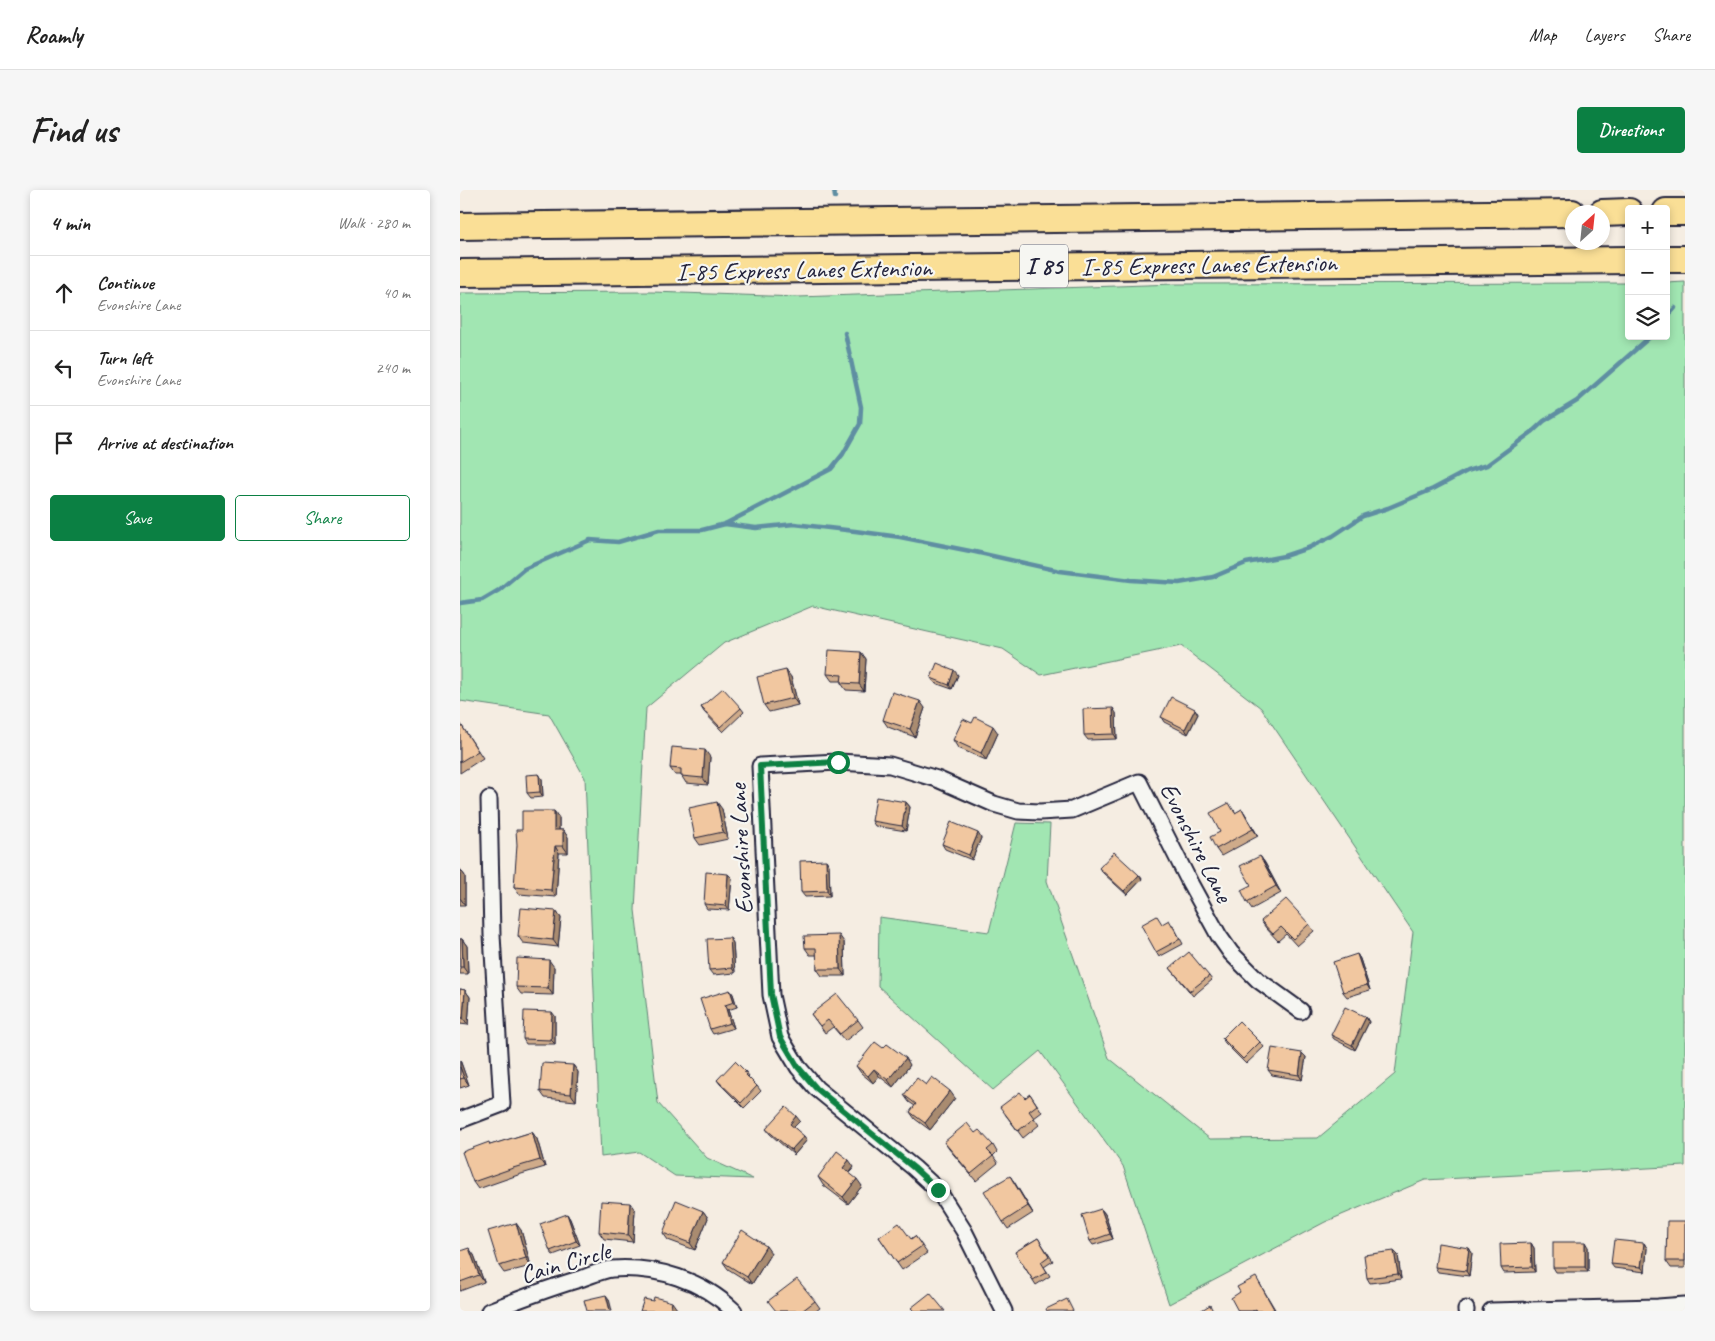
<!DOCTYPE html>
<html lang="en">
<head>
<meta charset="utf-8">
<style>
	:root { --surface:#fff; --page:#f6f6f6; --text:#222; --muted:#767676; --line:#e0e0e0; --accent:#0b8043 }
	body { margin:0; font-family:Caveat,sans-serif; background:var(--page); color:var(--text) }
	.controls { position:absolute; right:15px; top:15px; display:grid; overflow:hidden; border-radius:5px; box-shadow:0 2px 8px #0003 }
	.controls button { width:45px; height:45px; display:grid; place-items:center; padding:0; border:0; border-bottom:1px solid var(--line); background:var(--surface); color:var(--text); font:25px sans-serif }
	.compass { position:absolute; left:1105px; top:15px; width:45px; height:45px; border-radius:50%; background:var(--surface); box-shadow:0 2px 8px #0003; rotate:27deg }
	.stop { position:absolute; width:15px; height:15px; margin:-11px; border:4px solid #0b8043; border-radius:50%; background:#fff }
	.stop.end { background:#0b8043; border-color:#fff; box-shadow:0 1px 5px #0008 }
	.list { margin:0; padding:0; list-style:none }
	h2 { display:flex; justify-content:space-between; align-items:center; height:65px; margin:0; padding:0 20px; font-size:21px }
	h2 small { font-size:16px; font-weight:400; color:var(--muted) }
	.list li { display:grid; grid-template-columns:32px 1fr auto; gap:15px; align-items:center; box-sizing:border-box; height:75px; padding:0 20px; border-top:1px solid var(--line) }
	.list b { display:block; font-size:19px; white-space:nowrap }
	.list p { margin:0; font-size:16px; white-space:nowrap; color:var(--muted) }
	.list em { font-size:16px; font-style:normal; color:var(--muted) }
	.actions { display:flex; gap:10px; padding:15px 20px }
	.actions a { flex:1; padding:11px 0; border:1px solid var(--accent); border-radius:5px; text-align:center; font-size:18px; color:var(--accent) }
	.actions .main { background:var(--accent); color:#fff }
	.icon { flex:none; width:28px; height:28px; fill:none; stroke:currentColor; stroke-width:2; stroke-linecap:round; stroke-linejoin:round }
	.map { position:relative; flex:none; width:1225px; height:1121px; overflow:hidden; border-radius:5px }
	header { display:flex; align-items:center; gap:30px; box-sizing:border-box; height:70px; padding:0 25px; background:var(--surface); border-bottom:1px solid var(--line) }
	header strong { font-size:24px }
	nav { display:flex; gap:28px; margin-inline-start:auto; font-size:18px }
	.intro { display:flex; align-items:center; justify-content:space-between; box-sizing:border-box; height:120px; padding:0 30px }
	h1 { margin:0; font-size:35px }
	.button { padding:12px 22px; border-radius:5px; background:var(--accent); color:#fff; font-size:18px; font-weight:700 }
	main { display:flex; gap:30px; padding:0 30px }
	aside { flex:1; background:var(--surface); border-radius:5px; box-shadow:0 2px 8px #0003 }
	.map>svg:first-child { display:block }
	.green { fill:#a1e6b2; stroke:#628476 }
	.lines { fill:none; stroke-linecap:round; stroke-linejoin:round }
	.stream { stroke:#5f8ea2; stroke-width:4.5 }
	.street-casing { stroke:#22223b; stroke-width:19 }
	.highway-casing { stroke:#22223b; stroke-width:30 }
	.street { stroke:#f6f6f2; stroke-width:15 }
	.highway { stroke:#fadf96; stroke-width:26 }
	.wall { fill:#cfab8a; stroke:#22223b }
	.shaded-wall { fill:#a98b70; stroke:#22223b }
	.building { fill:#f1c7a0; stroke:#22223b }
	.route { stroke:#0b8043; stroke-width:6 }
	.labels { text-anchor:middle; stroke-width:4.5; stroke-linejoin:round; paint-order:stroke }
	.shield { fill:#f6f6f2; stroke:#626272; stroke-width:1 }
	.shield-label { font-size:24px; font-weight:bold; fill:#22223b }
	.street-label { font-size:25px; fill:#22223b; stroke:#f6f6f2 }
</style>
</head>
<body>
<header>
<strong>Roamly</strong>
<nav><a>Map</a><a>Layers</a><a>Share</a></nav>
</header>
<div class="intro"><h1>Find us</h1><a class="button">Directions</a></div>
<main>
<aside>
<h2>4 min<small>Walk · 280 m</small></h2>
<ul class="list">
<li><svg class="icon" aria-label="ahead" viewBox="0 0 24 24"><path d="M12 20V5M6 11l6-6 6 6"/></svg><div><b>Continue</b><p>Evonshire Lane</p></div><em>40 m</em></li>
<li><svg class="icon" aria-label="left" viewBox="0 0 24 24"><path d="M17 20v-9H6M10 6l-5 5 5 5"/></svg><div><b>Turn left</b><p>Evonshire Lane</p></div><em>240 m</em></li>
<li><svg class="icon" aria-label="arrive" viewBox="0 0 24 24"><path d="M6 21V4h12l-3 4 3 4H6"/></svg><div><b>Arrive at destination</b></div></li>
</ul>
<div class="actions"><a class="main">Save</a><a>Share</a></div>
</aside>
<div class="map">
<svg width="1225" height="1121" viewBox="0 0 1225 1121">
	<rect width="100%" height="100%" fill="#f5ede2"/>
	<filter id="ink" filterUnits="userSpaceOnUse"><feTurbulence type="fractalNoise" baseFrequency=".02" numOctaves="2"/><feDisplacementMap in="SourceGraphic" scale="10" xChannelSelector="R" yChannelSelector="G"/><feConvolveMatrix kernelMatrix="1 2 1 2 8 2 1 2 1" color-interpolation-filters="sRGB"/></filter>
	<g filter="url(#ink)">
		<!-- green -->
		<polygon class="green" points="1225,92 1225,976 965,990 865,1032 709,1114 663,976 580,861 533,900 418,796 419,727 529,742 556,633 590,634 587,691 649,868 750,949 858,948 935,884 953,742 801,518 721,456 581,485 543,459 353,416 264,453 186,518 175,720 198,913 247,968 293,989 215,986 179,962 141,967 125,588 89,524 0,511 0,103 192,102 338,107 715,94 1169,93 1169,146 1206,146 1206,93"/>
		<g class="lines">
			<!-- stream -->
			<g class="stream">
				<polyline points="374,0 375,7"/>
				<polyline points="1206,128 1215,118"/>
				<polyline points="265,334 296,338 334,334 395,341 440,347 515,362 600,381 671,390 719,393 753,387 786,373 824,366 848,358 873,346 903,326 928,318 973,299 1007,281 1027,275 1072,242 1084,231 1117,211 1191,146"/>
				<polyline points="0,413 22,410 39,400 64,379 130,350 158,352 199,340 242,340 265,334 371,279 383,264 400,234 401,217 385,143"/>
			</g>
			<defs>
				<g id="street">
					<polyline points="0,930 42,914 32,745 29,609"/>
					<path d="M29,1121C60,1109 91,1097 123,1088C132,1085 142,1080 152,1079C197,1076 242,1090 274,1121"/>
					<polyline points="544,1121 504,1041 478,1000 454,978 356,898 338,877 320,847 311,805 300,576 378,572 430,575 477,589 534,614 558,621 580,622 612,620 679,592 730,693 759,746 771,763 798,790 841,821"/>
					<polyline points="1006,1121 1006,1119"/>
					<polyline points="1031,1121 1198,1117 1225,1115"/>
				</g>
				<g id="highway">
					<polyline points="1206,22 1225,22"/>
					<polyline points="1142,23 1169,22"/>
					<polyline points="0,36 1112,23"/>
					<polyline points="1206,69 1225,69"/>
					<polyline points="0,83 1169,70"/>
				</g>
			</defs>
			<!-- street casing -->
			<use href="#street" class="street-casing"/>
			<!-- highway casing -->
			<use href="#highway" class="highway-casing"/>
			<!-- street -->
			<use href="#street" class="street"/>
			<!-- highway -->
			<use href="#highway" class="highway"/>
		</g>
		<!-- wall -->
		<g class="wall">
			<polygon points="401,462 406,469 404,501 386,500 381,493 381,491 372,491 367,484"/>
			<polygon points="498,485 492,499 475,493 471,488"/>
			<polygon points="331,487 338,515 309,522 304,515"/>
			<polygon points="241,517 281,518 284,522 263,542 244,522"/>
			<polygon points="465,518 455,547 428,537 423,530"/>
			<polygon points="735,519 738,524 728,544 704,532 701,527"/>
			<polygon points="656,523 657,549 628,550 624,545"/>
			<polygon points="0,533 23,568 0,583"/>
			<polygon points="512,533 538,543 526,570 498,558 493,550"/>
			<polygon points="250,567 248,595 226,593 221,585 215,585 210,578"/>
			<polygon points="79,584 82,589 83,607 71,608 67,603"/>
			<polygon points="446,612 450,617 446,641 415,636 412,631"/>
			<polygon points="262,619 268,649 240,655 235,648"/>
			<polygon points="782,619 787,627 798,646 761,666 756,659 760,642 774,620 776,623"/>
			<polygon points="94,621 99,628 99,640 103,640 108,647 108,663 99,663 96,707 59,704 54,697 62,640"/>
			<polygon points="521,648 512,670 485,659 482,654"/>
			<polygon points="800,666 805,673 821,703 792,719 787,712 791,695"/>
			<polygon points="366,670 369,675 370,706 345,707 341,702"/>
			<polygon points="639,678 679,685 682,689 667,705 643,683"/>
			<polygon points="0,679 5,686 5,715 0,715"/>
			<polygon points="272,688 269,720 247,719 244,714"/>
			<polygon points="96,721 101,728 98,757 63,753 58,746"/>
			<polygon points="801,731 849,734 854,741 837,756 826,744 818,751 806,738"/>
			<polygon points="702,734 713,735 723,754 699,767 696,762"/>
			<polygon points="270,748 273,753 275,783 253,785 249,780"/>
			<polygon points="0,749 2,749 7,756 8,784 0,784"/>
			<polygon points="384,752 385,786 362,786 357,779 357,765 350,765 345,758"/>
			<polygon points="897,764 900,769 910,800 887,807 883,802"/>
			<polygon points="94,777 93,805 61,804 56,797"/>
			<polygon points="710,778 749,786 752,790 733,806"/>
			<polygon points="0,799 5,800 10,807 8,835 0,834"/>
			<polygon points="270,800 273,804 277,817 268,820 274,838 253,844 250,839"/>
			<polygon points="351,824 398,830 403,837 385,851 373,837 365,843"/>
			<polygon points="95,826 95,854 66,854 63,849"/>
			<polygon points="906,827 909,832 895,860 874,849 871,845"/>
			<polygon points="762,848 800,852 804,857 786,874 765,853"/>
			<polygon points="846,867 842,890 812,885 808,880"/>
			<polygon points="0,870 9,895 0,898"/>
			<polygon points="113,875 118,882 116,911 85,908 80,901"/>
			<polygon points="450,875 433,897 419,886 413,893 401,883 396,876"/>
			<polygon points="286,882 289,886 288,887 297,896 301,901 284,918 260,894 257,890"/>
			<polygon points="466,895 495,908 470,940 455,929 450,922 455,916 449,912 444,905"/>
			<polygon points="570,904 582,922 574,928 579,935 563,948 545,924"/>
			<polygon points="340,931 334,937 347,950 334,965 310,944 306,939"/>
			<polygon points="72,942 77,949 85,977 58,985 18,999 13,992 31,955"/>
			<polygon points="515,943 533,955 537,962 533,966 538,973 516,991 489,959 484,952"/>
			<polygon points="394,977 389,983 402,996 388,1014 363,995 358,987"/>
			<polygon points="550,986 573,1023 548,1039 543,1032"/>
			<polygon points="641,1019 645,1024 653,1049 633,1055 630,1051"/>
			<polygon points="175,1020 173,1052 144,1049 139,1042"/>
			<polygon points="243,1021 248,1028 235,1060 208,1050 203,1043"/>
			<polygon points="107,1024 110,1029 120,1055 93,1065 90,1061"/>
			<polygon points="1225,1031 1225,1078 1211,1078 1206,1071"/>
			<polygon points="61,1040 71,1076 44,1083 39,1076"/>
			<polygon points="455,1046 467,1063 442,1080 419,1047 451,1049"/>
			<polygon points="578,1048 593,1071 584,1077 590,1086 576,1095 555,1062"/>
			<polygon points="1071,1053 1074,1058 1075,1082 1044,1083 1041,1078"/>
			<polygon points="1184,1053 1187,1058 1185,1082 1154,1078 1151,1074"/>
			<polygon points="1128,1057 1128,1082 1096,1082 1093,1077"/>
			<polygon points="1009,1058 1012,1063 1009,1086 978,1082 975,1077"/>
			<polygon points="0,1061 14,1065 24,1092 0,1101"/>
			<polygon points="311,1063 292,1094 268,1079 263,1072"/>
			<polygon points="938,1065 941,1089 910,1093 907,1088"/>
			<polygon points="800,1094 816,1121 778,1121"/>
			<polygon points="355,1111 360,1118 356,1121 315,1121"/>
		</g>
		<!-- shaded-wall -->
		<g class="shaded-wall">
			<polygon points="401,462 406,469 404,501 399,494"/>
			<polygon points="326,480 331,487 338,515 333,508"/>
			<polygon points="494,480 498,485 492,499 489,495"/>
			<polygon points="460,511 465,518 455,547 450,539"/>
			<polygon points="653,518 656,523 657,549 654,544"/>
			<polygon points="735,519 738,524 728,544 725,539"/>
			<polygon points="533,536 538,543 526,570 521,563"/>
			<polygon points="245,560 250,567 248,595 243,588"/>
			<polygon points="79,584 82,589 83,607 80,602"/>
			<polygon points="257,612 262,619 268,649 263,642"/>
			<polygon points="446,612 450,617 446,641 442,636"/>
			<polygon points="782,619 787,627 798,646 793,639"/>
			<polygon points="94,621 99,628 99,647 94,640"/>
			<polygon points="103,640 108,647 108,663 103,656"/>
			<polygon points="518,643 521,648 512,670 509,665"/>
			<polygon points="95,656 99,663 96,707 91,700"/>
			<polygon points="800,666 805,673 821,703 816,696"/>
			<polygon points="366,670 369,675 370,706 367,701"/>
			<polygon points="0,679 5,686 5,715 0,708"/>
			<polygon points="268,684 272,688 269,720 266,716"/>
			<polygon points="679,685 682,689 667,705 664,701"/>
			<polygon points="96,721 101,728 98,757 93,750"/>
			<polygon points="379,745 384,752 385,786 380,779"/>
			<polygon points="270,748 273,753 275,783 272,778"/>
			<polygon points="2,749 7,756 8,784 3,777"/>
			<polygon points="897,764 900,769 910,800 907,795"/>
			<polygon points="89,770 94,777 93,805 88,798"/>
			<polygon points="5,800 10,807 8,835 3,828"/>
			<polygon points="270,800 273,804 277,817 274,812"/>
			<polygon points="265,815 268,820 274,838 270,833"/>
			<polygon points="92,822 95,826 95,854 91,850"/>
			<polygon points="906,827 909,832 895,860 892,855"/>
			<polygon points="842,863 846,867 842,890 839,885"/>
			<polygon points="446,868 450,875 433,897 428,890"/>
			<polygon points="0,870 9,895 4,888 0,877"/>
			<polygon points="113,875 118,882 116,911 111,904"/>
			<polygon points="414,879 419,886 413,893 408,886"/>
			<polygon points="490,901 495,908 470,940 465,933"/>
			<polygon points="336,926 340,931 333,938 330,934"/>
			<polygon points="72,942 77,949 85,977 80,970"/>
			<polygon points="344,946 347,950 334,965 331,960"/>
			<polygon points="389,970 394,977 388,985 383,978"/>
			<polygon points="550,986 555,993 573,1023 568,1016"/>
			<polygon points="397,989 402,996 388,1014 383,1007"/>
			<polygon points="170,1013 175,1020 173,1052 168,1045"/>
			<polygon points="641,1019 645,1024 653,1049 650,1044"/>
			<polygon points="243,1021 248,1028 235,1060 230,1053"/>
			<polygon points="107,1024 110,1029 120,1055 116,1051"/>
			<polygon points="56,1033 61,1040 71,1076 66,1068"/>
			<polygon points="1125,1052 1128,1057 1128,1082 1125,1077"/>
			<polygon points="1071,1053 1074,1058 1075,1082 1072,1077"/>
			<polygon points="1184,1053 1187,1058 1185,1082 1181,1077"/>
			<polygon points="306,1056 311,1063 292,1094 287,1087"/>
			<polygon points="9,1058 14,1065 24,1092 19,1085"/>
			<polygon points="1009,1058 1012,1063 1009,1086 1006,1081"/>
			<polygon points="934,1061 938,1065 941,1089 938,1084"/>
			<polygon points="146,1105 149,1109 152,1121 150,1121"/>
			<polygon points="212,1112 217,1119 217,1121 210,1121"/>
		</g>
		<!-- building -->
		<g class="building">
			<polygon points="369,460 401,462 399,494 381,493 382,485 367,484"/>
			<polygon points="477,473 494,480 489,495 471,488"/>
			<polygon points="326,480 333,508 304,515 297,487"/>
			<polygon points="263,498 281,518 260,537 241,517"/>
			<polygon points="432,502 460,511 450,539 423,530"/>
			<polygon points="711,507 735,519 725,539 701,527"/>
			<polygon points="653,518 654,544 624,545 623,519"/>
			<polygon points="515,527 533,536 521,563 493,550 503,529 512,533"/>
			<polygon points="0,533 18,561 0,572"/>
			<polygon points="212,557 245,560 243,588 221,586 221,579 210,578"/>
			<polygon points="79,584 80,602 67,603 66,585"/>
			<polygon points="416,607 446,612 442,636 412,631"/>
			<polygon points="257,612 263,642 235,648 229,618"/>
			<polygon points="769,613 775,623 782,619 793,639 756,659 750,647 760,642 750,623"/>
			<polygon points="62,621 94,621 94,640 103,640 103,656 95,656 91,700 54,697 57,655 56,640 62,640"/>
			<polygon points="491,632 518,643 509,665 482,654"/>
			<polygon points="654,662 679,685 664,701 639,678"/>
			<polygon points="800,666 816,696 787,712 781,700 791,695 780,676"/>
			<polygon points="366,670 367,701 341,702 340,671"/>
			<polygon points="246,682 268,684 266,716 244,714"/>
			<polygon points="826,709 849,734 833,749 821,737 813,744 801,731"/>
			<polygon points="61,718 96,721 93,750 58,746"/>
			<polygon points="697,726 702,734 709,730 720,749 696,762 681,735"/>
			<polygon points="379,745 380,779 357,779 356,758 345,758 344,746"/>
			<polygon points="270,748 272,778 249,780 247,749"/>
			<polygon points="0,749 2,749 3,777 0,777"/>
			<polygon points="729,762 749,786 730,801 710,778"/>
			<polygon points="897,764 907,795 883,802 873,772"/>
			<polygon points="57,768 89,770 88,798 56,797"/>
			<polygon points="0,799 5,800 3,828 0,828"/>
			<polygon points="270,800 274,812 265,815 270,833 250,839 240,809"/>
			<polygon points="377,804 398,830 380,844 368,830 360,836 351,824"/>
			<polygon points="885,817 906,827 892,855 871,845"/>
			<polygon points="64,821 92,822 91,850 63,849"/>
			<polygon points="779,831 800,852 783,869 762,848"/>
			<polygon points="415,852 423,858 427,854 446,868 428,890 414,879 408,886 396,876"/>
			<polygon points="812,858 842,863 839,885 808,880"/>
			<polygon points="275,871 286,882 284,883 297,896 281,913 257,890"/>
			<polygon points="82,873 113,875 111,904 80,901"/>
			<polygon points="0,877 4,888 0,889"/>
			<polygon points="472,887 490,901 465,933 450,922 456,914 444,905 457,888 466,895"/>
			<polygon points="560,902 565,908 570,904 577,915 569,921 574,928 558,941 540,917"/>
			<polygon points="326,917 336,926 330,934 344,946 331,960 306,939"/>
			<polygon points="507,933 515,943 519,940 533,955 527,960 533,966 511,984 484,952"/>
			<polygon points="72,942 80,970 53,978 13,992 2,962 29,952 30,955"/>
			<polygon points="377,961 389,970 383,978 397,989 383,1007 358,987"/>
			<polygon points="550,986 568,1016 543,1032 524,1001"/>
			<polygon points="216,1010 243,1021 230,1053 203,1043"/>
			<polygon points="141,1011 170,1013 168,1045 139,1042"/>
			<polygon points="641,1019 650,1044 630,1051 622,1025"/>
			<polygon points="107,1024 116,1051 90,1061 80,1034"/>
			<polygon points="1207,1031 1225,1031 1225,1071 1206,1071"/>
			<polygon points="56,1033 66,1068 39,1076 28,1041"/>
			<polygon points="439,1033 451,1049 455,1046 462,1056 437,1073 419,1047"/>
			<polygon points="282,1040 306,1056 287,1087 263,1072"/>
			<polygon points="578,1048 589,1066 581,1072 587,1082 573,1090 555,1062"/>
			<polygon points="1154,1050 1184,1053 1181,1077 1151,1074"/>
			<rect x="1093" y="1052" width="32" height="25"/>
			<polygon points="978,1053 1009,1058 1006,1081 975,1077"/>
			<polygon points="1071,1053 1072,1077 1041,1078 1040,1054"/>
			<polygon points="9,1058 19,1085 0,1092 0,1061"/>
			<polygon points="934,1061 938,1084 907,1088 904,1065"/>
			<polygon points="796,1087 814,1119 810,1121 797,1121 796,1119 792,1121 778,1121 771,1108 780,1102 777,1097"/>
			<polygon points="337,1089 355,1111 342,1121 316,1121 308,1111"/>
			<polygon points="470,1103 485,1121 454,1121 451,1118"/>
			<polygon points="146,1105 150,1121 127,1121 124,1110"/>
			<polygon points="194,1107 212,1112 210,1121 180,1121 184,1109 193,1111"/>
			<polygon points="607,1109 613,1121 587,1121 586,1119"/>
			<polygon points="750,1115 753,1121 740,1121"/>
		</g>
	</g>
	<g class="lines" filter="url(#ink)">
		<!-- route -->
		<polyline class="route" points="378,572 300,576 311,804 320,847 338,877 356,898 454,978 478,1000"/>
	</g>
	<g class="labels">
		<!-- shield labels -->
		<rect class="shield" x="560" y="54.5" width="48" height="43" rx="4"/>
		<g class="shield-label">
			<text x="584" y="84">I 85</text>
		</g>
		<!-- street labels -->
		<g class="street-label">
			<text transform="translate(749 74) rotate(-1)" y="9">I-85 Express Lanes Extension</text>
			<text transform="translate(344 79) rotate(-1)" y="9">I-85 Express Lanes Extension</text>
			<text transform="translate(737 652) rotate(63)" y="9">Evonshire Lane</text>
			<text transform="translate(280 659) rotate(-93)" y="9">Evonshire Lane</text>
			<text transform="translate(105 1072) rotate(-16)" y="9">Cain Circle</text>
		</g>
	</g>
</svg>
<div class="controls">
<button>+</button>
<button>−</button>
<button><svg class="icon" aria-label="layers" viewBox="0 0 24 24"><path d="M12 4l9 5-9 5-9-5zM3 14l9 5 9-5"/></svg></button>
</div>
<svg class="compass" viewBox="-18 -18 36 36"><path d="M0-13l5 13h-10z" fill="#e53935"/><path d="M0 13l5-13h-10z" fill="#767676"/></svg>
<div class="stop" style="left:378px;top:572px"></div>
<div class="stop end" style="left:478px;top:1000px"></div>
</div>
</main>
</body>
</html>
